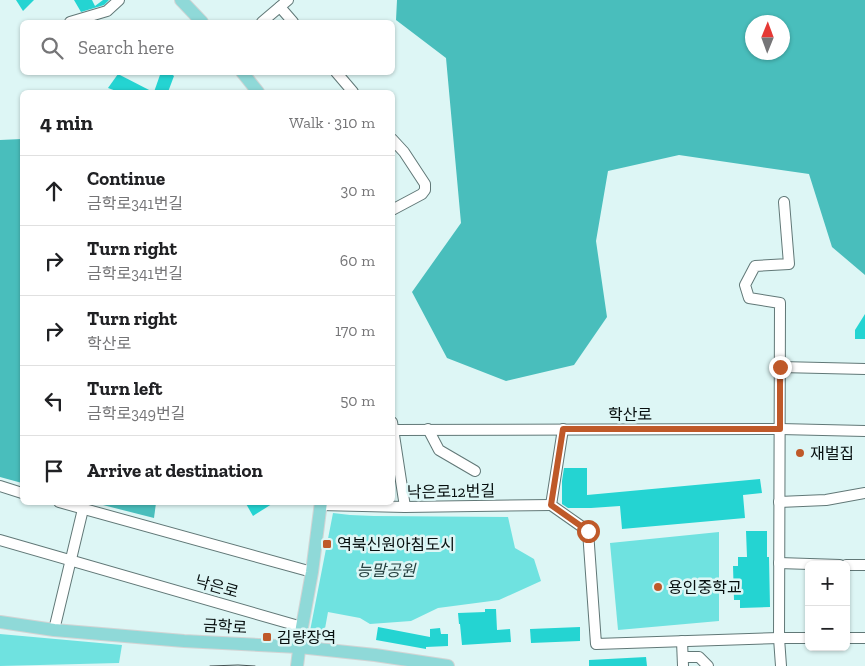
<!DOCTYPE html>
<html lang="en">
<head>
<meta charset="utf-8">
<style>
	:root { --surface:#fff; --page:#f6f6f6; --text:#202124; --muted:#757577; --line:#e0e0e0 }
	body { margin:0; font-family:"Zilla Slab","Noto Sans KR",serif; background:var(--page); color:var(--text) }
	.controls { position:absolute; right:15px; bottom:15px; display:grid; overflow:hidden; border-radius:8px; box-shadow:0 1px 4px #0004 }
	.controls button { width:45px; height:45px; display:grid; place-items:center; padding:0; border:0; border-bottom:1px solid var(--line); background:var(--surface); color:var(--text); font:25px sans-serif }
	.compass { position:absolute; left:745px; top:15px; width:45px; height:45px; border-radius:50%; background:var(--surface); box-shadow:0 1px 4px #0004; rotate:1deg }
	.stop { position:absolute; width:15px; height:15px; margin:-11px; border:4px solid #bf5929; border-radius:50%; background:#fff }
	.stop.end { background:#bf5929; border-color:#fff; box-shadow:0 1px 5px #0008 }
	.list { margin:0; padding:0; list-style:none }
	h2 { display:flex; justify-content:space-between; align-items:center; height:65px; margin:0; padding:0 20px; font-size:21px }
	h2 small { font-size:16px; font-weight:400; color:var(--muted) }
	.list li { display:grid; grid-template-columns:32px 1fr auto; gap:15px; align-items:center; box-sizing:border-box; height:70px; padding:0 20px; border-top:1px solid var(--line) }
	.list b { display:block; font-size:19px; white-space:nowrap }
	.list p { margin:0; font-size:16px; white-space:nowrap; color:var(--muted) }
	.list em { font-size:16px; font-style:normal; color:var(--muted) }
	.icon { flex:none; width:28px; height:28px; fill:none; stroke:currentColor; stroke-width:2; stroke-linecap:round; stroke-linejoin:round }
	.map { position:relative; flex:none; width:865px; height:666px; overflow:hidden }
	.search { position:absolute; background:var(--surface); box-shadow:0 1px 4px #0004; left:20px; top:20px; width:375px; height:55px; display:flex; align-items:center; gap:12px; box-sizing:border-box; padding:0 18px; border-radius:8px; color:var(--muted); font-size:19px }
	.panel { position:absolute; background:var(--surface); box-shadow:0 1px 4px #0004; left:20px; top:90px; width:375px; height:415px; border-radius:8px }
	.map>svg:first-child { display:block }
	.green { fill:#6fe2e0 }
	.forest { fill:#49bebc; fill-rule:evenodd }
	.building { fill:#24d4d2 }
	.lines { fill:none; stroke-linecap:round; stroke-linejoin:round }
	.minor-casing { stroke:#617877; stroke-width:12 }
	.major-casing { stroke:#d2d4d4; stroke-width:14 }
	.minor { stroke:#fff; stroke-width:10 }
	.major { stroke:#8fd9d8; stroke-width:12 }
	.tram { stroke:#455252; stroke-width:1 }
	.route { stroke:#bf5929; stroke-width:6 }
	.poi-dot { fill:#bf5929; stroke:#ddf6f5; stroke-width:2 }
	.labels { text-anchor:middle; stroke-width:5; stroke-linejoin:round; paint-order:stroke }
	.street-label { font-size:16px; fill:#070f0f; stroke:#ddf6f5 }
	.poi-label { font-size:16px; fill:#070f0f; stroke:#ddf6f5; text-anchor:start }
	.park-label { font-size:16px; font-style:italic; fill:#274140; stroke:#ddf6f5 }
</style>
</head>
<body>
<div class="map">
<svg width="865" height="666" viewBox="0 0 865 666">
	<rect width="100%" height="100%" fill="#ddf6f5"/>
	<!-- green -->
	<g class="green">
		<polygon points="333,513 350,515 374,516 508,517 515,548 534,559 541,581 499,600 438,608 411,621 370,624 360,618 328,612 324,634 310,631"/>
		<polygon points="719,532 719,621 618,630 610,543"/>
		<polygon points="0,634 122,645 119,663 0,666"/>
	</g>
	<!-- forest -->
	<g class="forest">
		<path d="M397,0H865V275L832,247L809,174L679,155L608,171L596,241L607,317L574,365L506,381L447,358L412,292L461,223L446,58L396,20ZM752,22H782V52H752Z"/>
		<polygon points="22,139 22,483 0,477 0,140"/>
		<polygon points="95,503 156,503 154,518"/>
	</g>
	<!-- building -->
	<g class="building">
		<polygon points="16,0 34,0 23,11"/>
		<polygon points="74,0 92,0 95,6 103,0 109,0 104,5 81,12"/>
		<polygon points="161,72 169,72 174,76 168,92 154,92"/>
		<polygon points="118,74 153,92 119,92 108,88"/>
		<polygon points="865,314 865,339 855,339 855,330"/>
		<polygon points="564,468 587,468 587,495 760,479 762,493 743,495 745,518 622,529 620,506 591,508 568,508 562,504 562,481"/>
		<polygon points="245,502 275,502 253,516"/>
		<polygon points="746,531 767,531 767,557 769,557 770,607 740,608 740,600 734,600 733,566 738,566 738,557 747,557"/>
		<polygon points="485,609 496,609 497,630 510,629 511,642 462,645 460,624 459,624 458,613 485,612"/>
		<polygon points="378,627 430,637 430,629 440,628 441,634 448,634 448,646 426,647 426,649 376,640"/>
		<polygon points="580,627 580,641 531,643 530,629"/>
		<polygon points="646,657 647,666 589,666 589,660"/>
	</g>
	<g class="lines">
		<defs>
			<g id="minor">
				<polyline points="280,7 293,22"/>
				<polyline points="70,22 107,11 119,0"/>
				<polyline points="262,22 288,0"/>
				<polyline points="336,72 353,92"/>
				<polyline points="392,139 404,152 425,184 425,190 422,194 392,210"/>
				<polyline points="780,367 865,369"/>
				<polyline points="392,422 405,507"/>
				<polyline points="428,429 439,450 475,471"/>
				<polyline points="563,429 551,505 588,531 596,644 779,638 809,638"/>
				<polyline points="392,430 780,429 865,431"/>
				<polyline points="0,486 22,493"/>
				<polyline points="59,502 312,572"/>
				<polyline points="779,502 826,500 865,493"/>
				<polyline points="320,505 405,507 551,505"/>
				<polyline points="0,540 302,627"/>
				<polyline points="779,563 840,565"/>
				<polyline points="846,565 865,565"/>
				<polyline points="54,630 83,509"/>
				<polyline points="846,638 865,638"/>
				<polyline points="682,641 683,666"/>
				<polyline points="683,657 699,657 708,666"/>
				<polyline points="781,666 779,638 780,303 749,298 745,285 755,266 789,264 784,202"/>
			</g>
			<g id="major">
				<polyline points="181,0 202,22"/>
				<polyline points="242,72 258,92"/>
				<polyline points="0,622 54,630 184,641 299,647 375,655 448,666"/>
				<polyline points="297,666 302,627 312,572 321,502"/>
			</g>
		</defs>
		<!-- minor casing -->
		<use href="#minor" class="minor-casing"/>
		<!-- major casing -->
		<use href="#major" class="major-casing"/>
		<!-- minor -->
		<use href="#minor" class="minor"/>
		<!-- major -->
		<use href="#major" class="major"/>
		<!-- tram -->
		<polyline class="tram" points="210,666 238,665 255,666"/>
	</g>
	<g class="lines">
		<!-- route -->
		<polyline class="route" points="588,531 551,505 563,429 780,429 780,367"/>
	</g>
	<!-- markers -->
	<g class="poi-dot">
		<circle cx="800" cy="453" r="5"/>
		<rect x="322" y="539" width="10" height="10" rx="2.5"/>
		<circle cx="658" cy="587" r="5"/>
		<rect x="262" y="632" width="10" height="10" rx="2.5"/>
	</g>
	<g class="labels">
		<!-- street labels -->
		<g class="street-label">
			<text x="630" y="420">학산로</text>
			<text transform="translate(451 491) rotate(-1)" y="6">낙은로12번길</text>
			<text transform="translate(217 586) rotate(16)" y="6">낙은로</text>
			<text transform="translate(225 626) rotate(3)" y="6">금학로</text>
		</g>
		<!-- poi labels -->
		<g class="poi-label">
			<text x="810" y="459">재벌집</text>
			<text x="337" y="550">역북신원아침도시</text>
			<text x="668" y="593">용인중학교</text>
			<text x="277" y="643">김량장역</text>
		</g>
		<!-- park labels -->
		<g class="park-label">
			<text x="386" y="576">능말공원</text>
		</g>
	</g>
</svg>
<div class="controls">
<button>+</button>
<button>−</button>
</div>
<svg class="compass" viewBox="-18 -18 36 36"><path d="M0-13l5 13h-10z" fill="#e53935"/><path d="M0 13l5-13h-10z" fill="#757577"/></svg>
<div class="stop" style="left:588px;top:531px"></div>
<div class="stop end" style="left:780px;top:367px"></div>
<div class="search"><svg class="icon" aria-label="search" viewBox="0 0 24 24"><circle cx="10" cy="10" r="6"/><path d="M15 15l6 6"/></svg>Search here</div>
<section class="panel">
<h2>4 min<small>Walk · 310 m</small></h2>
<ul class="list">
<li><svg class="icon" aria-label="ahead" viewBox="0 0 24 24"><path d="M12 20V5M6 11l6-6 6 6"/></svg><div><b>Continue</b><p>금학로341번길</p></div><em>30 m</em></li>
<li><svg class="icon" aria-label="right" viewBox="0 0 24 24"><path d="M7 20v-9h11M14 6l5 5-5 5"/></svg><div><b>Turn right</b><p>금학로341번길</p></div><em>60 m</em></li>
<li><svg class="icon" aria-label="right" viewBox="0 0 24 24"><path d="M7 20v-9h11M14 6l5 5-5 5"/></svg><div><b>Turn right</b><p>학산로</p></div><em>170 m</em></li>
<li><svg class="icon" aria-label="left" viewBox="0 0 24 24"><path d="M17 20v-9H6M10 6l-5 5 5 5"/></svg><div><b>Turn left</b><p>금학로349번길</p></div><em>50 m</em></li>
<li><svg class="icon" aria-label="arrive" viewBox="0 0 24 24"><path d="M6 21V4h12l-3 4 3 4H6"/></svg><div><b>Arrive at destination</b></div></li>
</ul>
</section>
</div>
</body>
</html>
